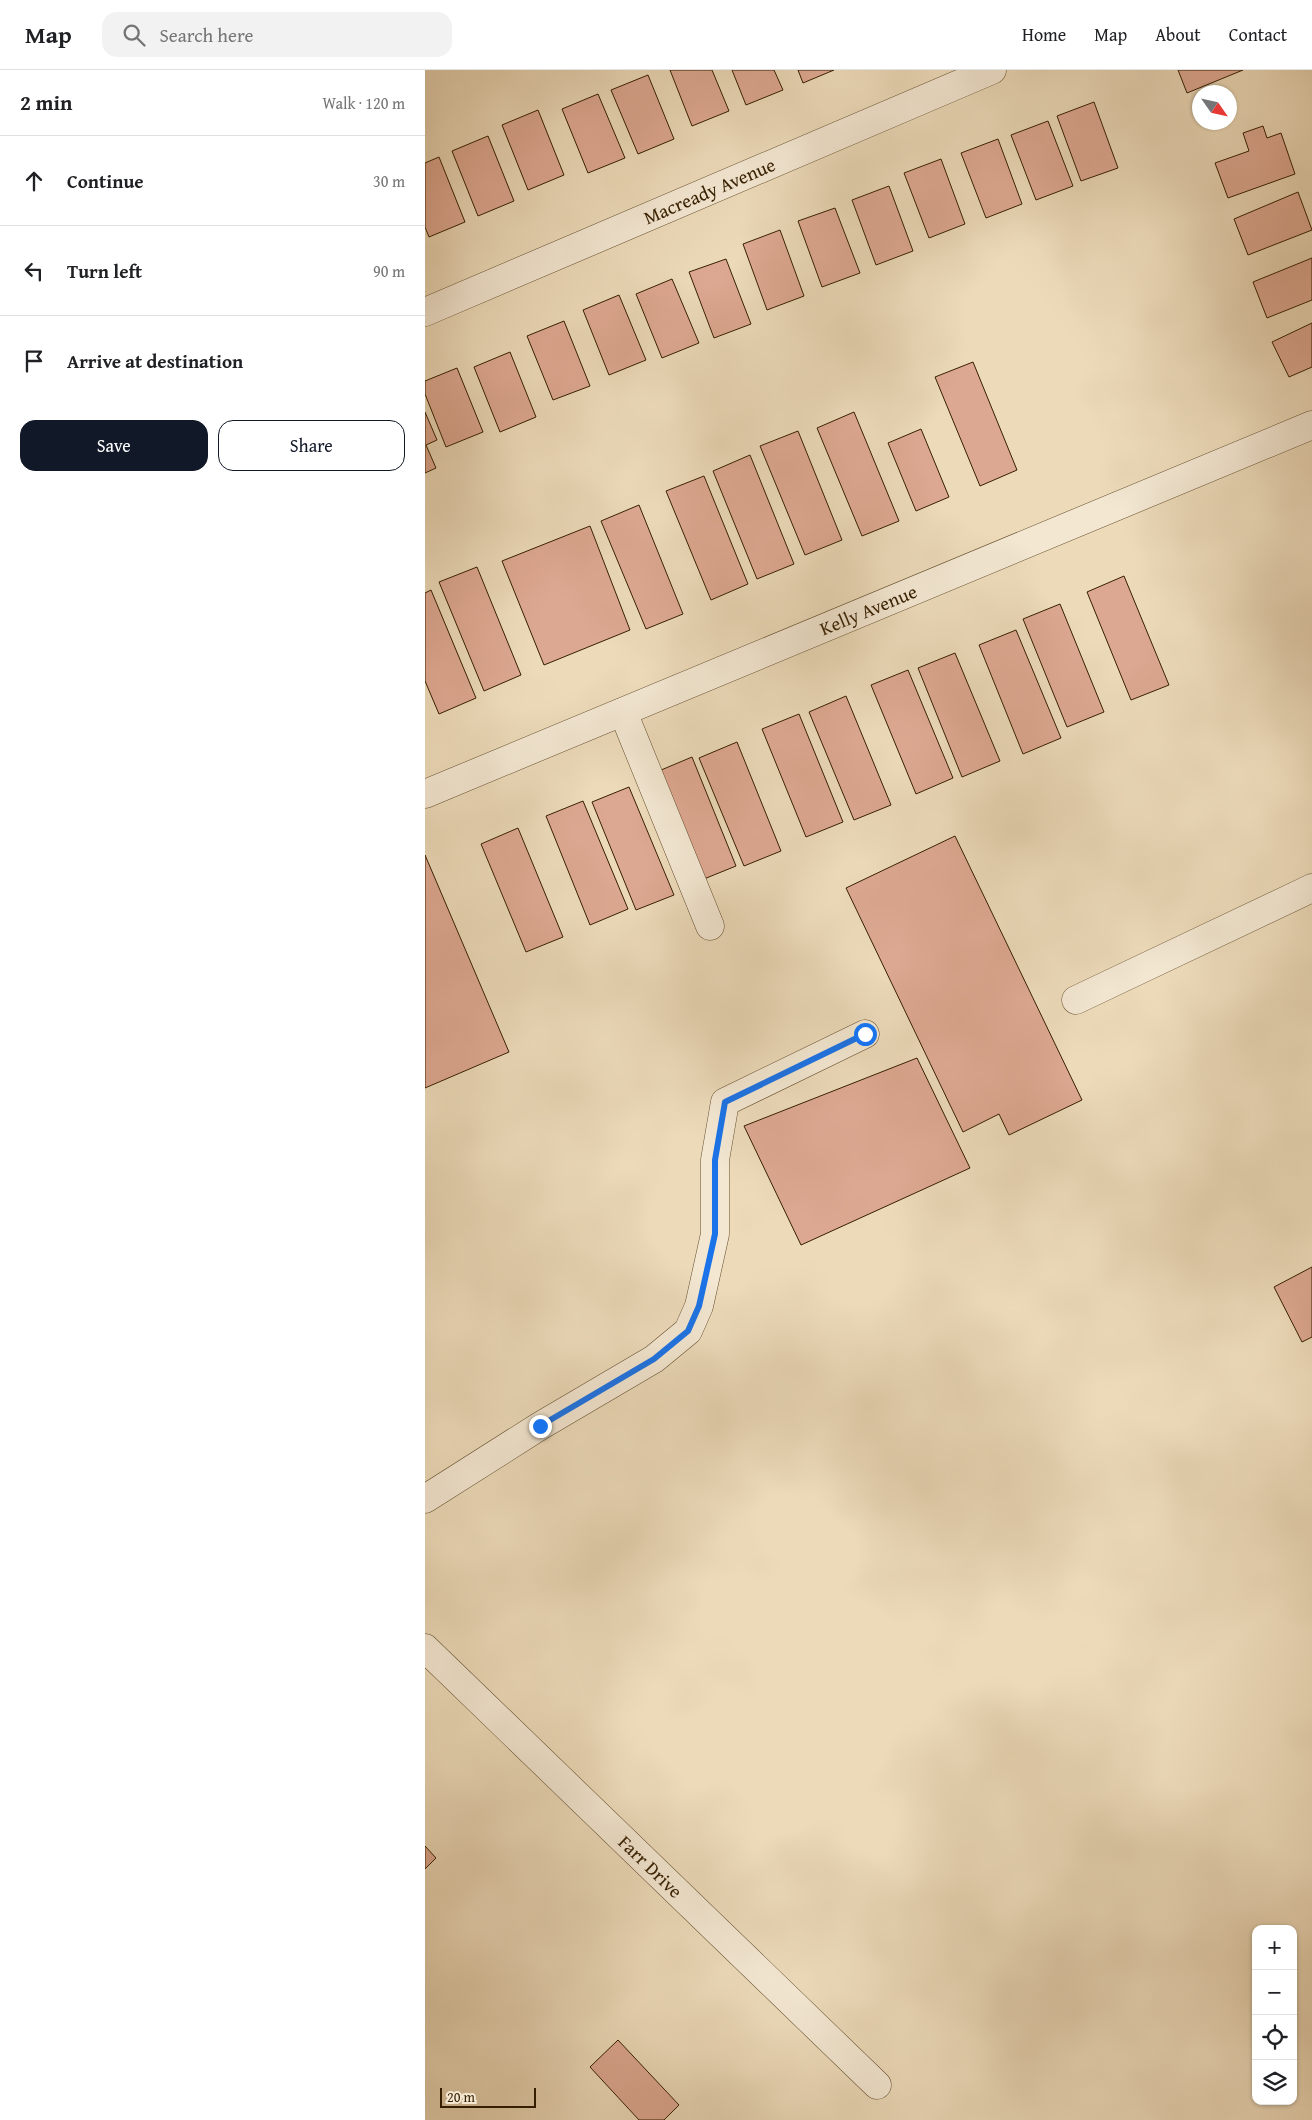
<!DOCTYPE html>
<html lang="en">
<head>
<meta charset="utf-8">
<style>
	:root { --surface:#fff; --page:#f2f2f2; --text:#202124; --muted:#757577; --line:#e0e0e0; --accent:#111827 }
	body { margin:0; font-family:"Gentium Book Plus",serif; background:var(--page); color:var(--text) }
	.controls { position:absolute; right:15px; bottom:15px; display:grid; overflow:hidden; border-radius:10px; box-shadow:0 1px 4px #0004 }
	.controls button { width:45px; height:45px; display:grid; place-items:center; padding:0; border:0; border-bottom:1px solid var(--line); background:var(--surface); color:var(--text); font:25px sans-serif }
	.compass { position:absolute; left:767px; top:15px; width:45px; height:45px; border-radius:50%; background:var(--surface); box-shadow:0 1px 4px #0004; rotate:124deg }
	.scale { position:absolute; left:15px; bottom:12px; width:96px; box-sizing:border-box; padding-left:5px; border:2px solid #361f00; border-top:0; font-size:14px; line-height:18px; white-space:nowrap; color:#361f00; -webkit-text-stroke:4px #f3e7d2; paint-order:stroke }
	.stop { position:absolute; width:15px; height:15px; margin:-11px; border:4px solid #1a73e8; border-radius:50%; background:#fff }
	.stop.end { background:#1a73e8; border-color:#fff; box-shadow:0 1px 5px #0008 }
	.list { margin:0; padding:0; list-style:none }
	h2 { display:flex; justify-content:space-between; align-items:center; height:65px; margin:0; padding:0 20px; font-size:21px }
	h2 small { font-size:16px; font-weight:400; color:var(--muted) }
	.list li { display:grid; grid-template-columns:32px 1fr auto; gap:15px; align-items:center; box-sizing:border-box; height:90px; padding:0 20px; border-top:1px solid var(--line) }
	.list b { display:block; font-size:19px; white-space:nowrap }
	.list em { font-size:16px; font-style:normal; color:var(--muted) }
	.actions { display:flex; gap:10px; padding:15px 20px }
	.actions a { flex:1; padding:11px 0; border:1px solid var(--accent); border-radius:15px; text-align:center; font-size:18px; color:var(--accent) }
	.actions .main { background:var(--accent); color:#fff }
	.icon { flex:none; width:28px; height:28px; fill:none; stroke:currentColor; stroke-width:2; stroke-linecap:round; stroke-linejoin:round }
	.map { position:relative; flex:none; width:887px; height:2050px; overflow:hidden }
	header { display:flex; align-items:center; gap:30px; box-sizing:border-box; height:70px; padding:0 25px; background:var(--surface); border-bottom:1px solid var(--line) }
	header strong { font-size:24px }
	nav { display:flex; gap:28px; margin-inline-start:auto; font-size:18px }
	.search { width:350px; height:45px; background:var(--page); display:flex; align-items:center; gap:12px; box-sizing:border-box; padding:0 18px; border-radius:15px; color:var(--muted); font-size:19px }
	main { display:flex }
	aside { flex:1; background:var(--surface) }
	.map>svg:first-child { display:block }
	.building { fill:#dda891; stroke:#361f00 }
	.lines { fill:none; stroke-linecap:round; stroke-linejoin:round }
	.minor-casing { stroke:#644e2e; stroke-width:29 }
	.minor { stroke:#f3e7d2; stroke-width:28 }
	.route { stroke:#1a73e8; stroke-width:6 }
	.labels { text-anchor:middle; stroke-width:4; stroke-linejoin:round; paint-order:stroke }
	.street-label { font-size:19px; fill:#361f00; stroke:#f3e7d2 }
</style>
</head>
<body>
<header>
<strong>Map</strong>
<div class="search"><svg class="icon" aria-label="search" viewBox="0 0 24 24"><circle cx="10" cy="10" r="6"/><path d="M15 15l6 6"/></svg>Search here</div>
<nav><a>Home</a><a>Map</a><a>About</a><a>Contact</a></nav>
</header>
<main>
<aside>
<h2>2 min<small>Walk · 120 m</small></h2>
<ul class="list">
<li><svg class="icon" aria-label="ahead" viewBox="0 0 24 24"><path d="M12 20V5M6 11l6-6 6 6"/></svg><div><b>Continue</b></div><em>30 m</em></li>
<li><svg class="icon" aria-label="left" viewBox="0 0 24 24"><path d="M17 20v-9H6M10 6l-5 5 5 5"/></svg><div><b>Turn left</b></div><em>90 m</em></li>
<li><svg class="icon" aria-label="arrive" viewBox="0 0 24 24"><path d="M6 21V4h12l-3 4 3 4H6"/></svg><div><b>Arrive at destination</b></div></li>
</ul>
<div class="actions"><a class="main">Save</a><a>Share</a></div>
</aside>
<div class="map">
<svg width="887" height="2050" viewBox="0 0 887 2050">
	<rect width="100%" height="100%" fill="#ecdab9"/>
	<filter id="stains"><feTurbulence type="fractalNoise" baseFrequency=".004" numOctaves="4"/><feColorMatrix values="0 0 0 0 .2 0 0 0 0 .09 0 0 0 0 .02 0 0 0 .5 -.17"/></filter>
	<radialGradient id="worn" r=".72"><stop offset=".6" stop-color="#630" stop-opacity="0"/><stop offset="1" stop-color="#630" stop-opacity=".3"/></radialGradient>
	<!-- building -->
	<g class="building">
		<polygon points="245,0 287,0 304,41 267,56"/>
		<polygon points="307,0 349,0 358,20 321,35"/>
		<polygon points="373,0 409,0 378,13"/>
		<polygon points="753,0 818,0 762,23"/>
		<polygon points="223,5 249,69 213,84 186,20"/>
		<polygon points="173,24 200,88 163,103 137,39"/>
		<polygon points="669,32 693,98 656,111 632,46"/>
		<polygon points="113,40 139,105 103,120 77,55"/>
		<polygon points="623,51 648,116 611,130 586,65"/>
		<polygon points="838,56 842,68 856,63 870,104 803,128 790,93 824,81 818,63"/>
		<polygon points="63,66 89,131 53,146 27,81"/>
		<polygon points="573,69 597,134 561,148 536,83"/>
		<polygon points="14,87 40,152 4,167 0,157 0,93"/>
		<polygon points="516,89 540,154 504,168 479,103"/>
		<polygon points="464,116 488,181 451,195 427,130"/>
		<polygon points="873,122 887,160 823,185 809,149"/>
		<polygon points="410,138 435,203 397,217 373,151"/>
		<polygon points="355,160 379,226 342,240 318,174"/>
		<polygon points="887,188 887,230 842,248 828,212"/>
		<polygon points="301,189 326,254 289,268 264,202"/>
		<polygon points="247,209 274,273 237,288 211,224"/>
		<polygon points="194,225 221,290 184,305 158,240"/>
		<polygon points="139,251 165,316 128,330 102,266"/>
		<polygon points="887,253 887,297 864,307 847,272"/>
		<polygon points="85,282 111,347 75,362 49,297"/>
		<polygon points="548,292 592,400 555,416 510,307"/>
		<polygon points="32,298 58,362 21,377 0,324 0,311"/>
		<polygon points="0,342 12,370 1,375 11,398 0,403"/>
		<polygon points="429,342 474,451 437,466 392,358"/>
		<polygon points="496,359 524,427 491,441 463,373"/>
		<polygon points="373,361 417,470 380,485 335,376"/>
		<polygon points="325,385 369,494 332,509 288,401"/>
		<polygon points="279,406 323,514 286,530 241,421"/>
		<polygon points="214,435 258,544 221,559 176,451"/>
		<polygon points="165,456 205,560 119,595 77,491"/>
		<polygon points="52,497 96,605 59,621 14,512"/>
		<polygon points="699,506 744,615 706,630 662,522"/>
		<polygon points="6,520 51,628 14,644 0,611 0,523"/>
		<polygon points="635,534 679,642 642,657 598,549"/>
		<polygon points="591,560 636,668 598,684 554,575"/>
		<polygon points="530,583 575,691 537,707 493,598"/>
		<polygon points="483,600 528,708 491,724 446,615"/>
		<polygon points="421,626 466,735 429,750 384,642"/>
		<polygon points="374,644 418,752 381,767 337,659"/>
		<polygon points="312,672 356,781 319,796 274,688"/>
		<polygon points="267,687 311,796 274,811 229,703"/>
		<polygon points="204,717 249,825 211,840 167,732"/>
		<polygon points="158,731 203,839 165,855 121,746"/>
		<polygon points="93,758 138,867 101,882 56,774"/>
		<polygon points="530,766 657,1030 584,1065 574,1044 538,1062 421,818"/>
		<polygon points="0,785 84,982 0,1018"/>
		<polygon points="492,988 545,1098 376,1175 319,1056"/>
		<polygon points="887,1197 887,1267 877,1272 849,1217"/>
		<polygon points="0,1776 11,1788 0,1799"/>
		<polygon points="193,1970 254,2035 239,2050 214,2050 165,1997"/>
	</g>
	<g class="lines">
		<defs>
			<g id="minor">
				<path id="s1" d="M0,242L567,0"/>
				<polyline points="198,642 285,856"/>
				<path id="s2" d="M0,724L887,355"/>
				<polyline points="651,930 887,818"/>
				<polyline points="0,1429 115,1356 229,1289 263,1261 274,1236 290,1164 290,1090 300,1032 440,964"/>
				<path id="s3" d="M0,1578L452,2015"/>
			</g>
		</defs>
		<!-- minor casing -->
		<use href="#minor" class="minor-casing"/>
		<!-- minor -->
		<use href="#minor" class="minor"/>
	</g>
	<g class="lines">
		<!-- route -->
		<polyline class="route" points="115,1356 229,1289 263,1261 274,1236 290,1164 290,1090 300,1032 440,964"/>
	</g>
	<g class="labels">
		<!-- street labels -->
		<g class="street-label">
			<text dy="7" stroke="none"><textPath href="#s1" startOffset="309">Macready Avenue</textPath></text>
			<text dy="7" stroke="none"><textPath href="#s2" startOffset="480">Kelly Avenue</textPath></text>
			<text dy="7" stroke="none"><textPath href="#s3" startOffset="314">Farr Drive</textPath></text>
		</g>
	</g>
	<rect width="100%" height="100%" filter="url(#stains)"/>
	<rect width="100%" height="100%" fill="url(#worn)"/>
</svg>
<div class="controls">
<button>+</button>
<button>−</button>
<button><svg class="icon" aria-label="locate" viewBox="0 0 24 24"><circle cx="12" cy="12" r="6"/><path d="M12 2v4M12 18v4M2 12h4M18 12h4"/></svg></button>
<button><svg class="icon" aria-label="layers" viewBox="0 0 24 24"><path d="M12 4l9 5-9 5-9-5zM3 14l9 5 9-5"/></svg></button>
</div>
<svg class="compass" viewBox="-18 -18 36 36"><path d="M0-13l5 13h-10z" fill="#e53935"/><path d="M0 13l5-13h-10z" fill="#757577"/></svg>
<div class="scale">20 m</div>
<div class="stop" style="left:440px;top:964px"></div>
<div class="stop end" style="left:115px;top:1356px"></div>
</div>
</main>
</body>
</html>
